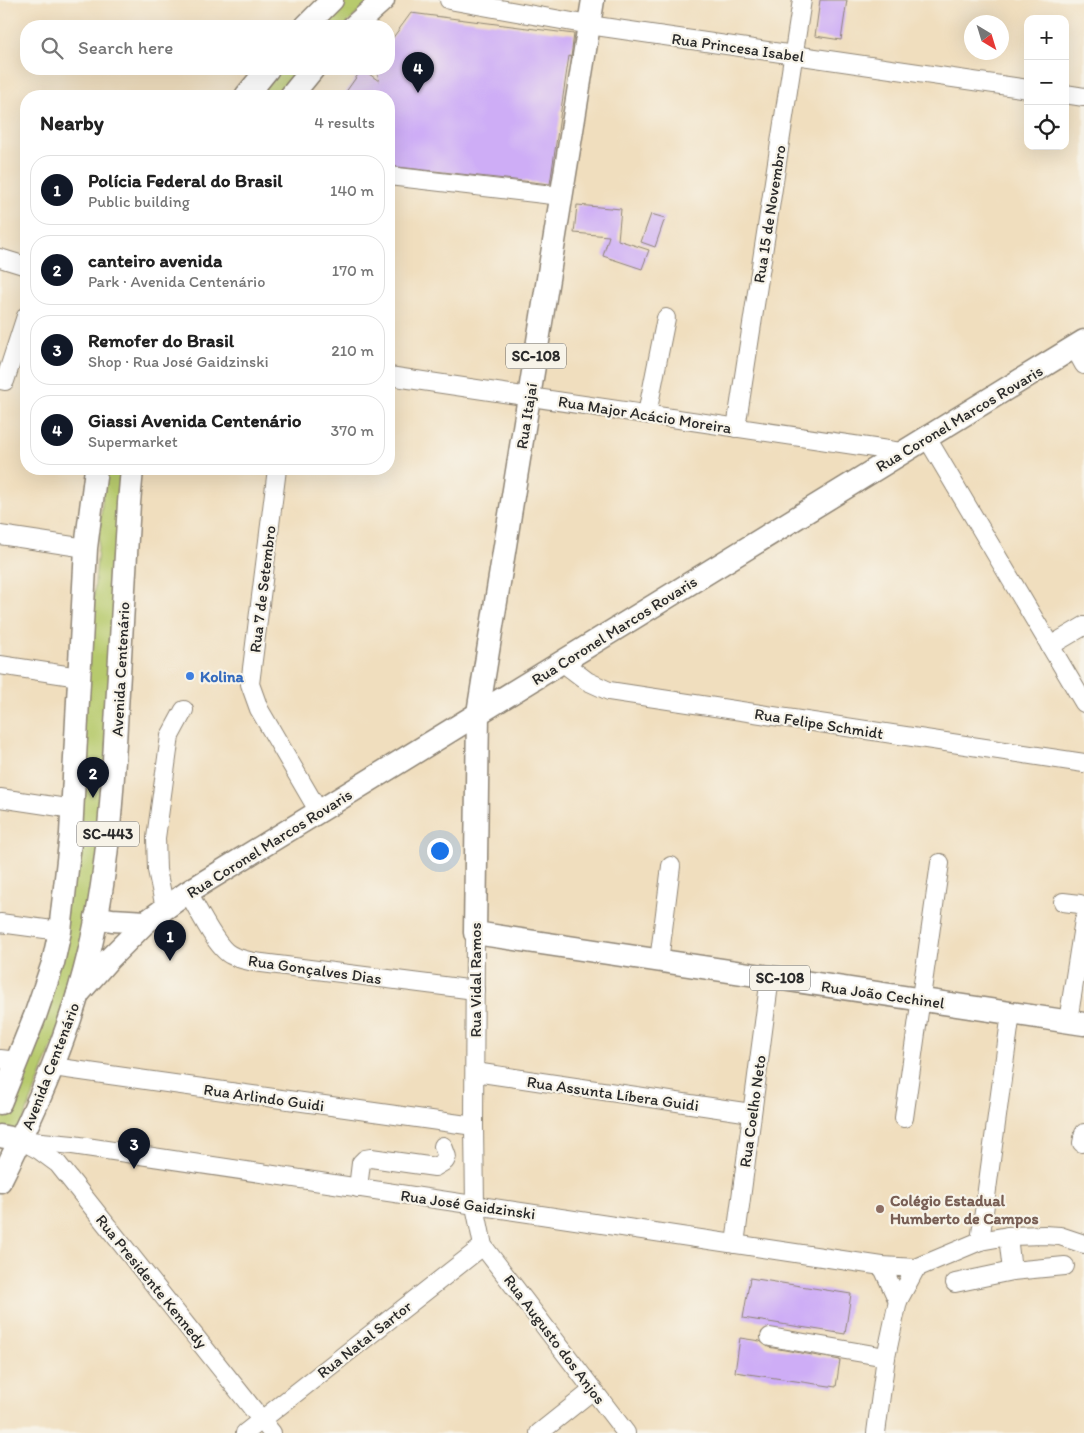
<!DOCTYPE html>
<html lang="en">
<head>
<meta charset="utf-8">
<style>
	:root { --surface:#fff; --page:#f2f2f2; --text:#222; --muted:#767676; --line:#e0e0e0; --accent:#111827 }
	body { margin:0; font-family:Itim,sans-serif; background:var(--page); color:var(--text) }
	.controls { position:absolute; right:15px; top:15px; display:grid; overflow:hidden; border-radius:10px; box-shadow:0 5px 20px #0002 }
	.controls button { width:45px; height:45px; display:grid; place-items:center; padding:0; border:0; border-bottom:1px solid var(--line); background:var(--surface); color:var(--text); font:25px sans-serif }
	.compass { position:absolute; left:964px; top:15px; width:45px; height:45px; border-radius:50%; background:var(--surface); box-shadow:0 5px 20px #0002; rotate:142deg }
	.you { position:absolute; left:439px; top:850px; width:18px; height:18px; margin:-12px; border:4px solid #fff; border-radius:50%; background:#1a73e8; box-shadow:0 0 0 8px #1a73e833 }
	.badge { display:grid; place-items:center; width:32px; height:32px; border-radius:50%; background:var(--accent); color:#fff; font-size:16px; font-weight:700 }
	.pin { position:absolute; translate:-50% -41px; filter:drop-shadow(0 1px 2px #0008) }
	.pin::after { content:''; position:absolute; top:26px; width:18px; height:15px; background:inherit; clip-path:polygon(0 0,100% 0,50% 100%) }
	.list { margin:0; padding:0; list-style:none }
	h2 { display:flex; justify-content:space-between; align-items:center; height:65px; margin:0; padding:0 20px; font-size:21px }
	h2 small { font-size:16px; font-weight:400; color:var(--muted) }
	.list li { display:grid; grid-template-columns:32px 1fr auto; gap:15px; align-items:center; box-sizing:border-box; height:70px; margin:0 10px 10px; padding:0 10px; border:1px solid var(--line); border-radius:20px }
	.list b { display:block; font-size:19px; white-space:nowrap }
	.list p { margin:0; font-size:16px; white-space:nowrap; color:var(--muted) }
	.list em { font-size:16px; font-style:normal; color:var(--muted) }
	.icon { flex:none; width:28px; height:28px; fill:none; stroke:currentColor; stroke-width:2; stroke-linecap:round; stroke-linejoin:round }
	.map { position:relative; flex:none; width:1084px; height:1433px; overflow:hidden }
	.search { position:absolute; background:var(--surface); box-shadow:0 5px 20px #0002; left:20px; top:20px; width:375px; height:55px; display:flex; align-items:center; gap:12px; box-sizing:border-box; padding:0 18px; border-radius:20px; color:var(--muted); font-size:19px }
	.panel { position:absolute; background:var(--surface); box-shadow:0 5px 20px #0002; left:20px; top:90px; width:375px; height:385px; border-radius:20px }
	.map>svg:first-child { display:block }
	.green { fill:#b7ca6d; stroke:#717a4c }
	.building { fill:#ceadf6 }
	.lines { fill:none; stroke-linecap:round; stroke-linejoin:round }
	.minor-casing { stroke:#8e8474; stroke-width:20 }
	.major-casing { stroke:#8e8474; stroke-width:25 }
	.minor { stroke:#fff; stroke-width:18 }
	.major { stroke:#fff; stroke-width:22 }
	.shop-dot { fill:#3f7fe0; stroke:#f7f3e8; stroke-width:2 }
	.education-dot { fill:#8d6e63; stroke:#f7f3e8; stroke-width:2 }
	.labels { text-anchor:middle; stroke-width:4.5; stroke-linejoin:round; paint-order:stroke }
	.shield { fill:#f7f3e8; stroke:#686764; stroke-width:1 }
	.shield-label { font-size:15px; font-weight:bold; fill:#2b2b2b }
	.street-label { font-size:16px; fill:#2b2b2b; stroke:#f7f3e8 }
	.shop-label { font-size:16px; font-weight:bold; fill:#366cbe; stroke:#f7f3e8; text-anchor:start }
	.education-label { font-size:16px; font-weight:bold; fill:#785e54; stroke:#f7f3e8; text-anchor:start }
</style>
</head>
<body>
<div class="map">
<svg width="1084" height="1433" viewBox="0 0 1084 1433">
	<rect width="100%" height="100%" fill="#f7f3e8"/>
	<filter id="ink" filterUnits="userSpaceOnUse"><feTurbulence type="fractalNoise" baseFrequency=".02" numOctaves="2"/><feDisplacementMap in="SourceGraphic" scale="10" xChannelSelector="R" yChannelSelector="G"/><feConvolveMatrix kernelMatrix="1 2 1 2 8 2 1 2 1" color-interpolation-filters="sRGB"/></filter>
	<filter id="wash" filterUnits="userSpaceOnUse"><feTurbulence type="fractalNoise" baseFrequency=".0096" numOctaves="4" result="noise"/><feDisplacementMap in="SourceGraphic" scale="20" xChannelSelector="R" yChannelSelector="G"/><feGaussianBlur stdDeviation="1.12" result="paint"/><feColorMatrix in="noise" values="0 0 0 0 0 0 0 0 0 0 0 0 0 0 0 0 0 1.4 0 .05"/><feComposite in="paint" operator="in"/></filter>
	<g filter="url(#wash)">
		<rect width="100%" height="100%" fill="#f0debe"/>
		<!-- green -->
		<g class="green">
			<polygon points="343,0 370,0 345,26 319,26"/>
			<polygon points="279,69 305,69 283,96 259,96"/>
			<polygon points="105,469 127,469 100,840 76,984 18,1135 0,1126 0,1119 33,1041 62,956"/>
		</g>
		<g id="blocks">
			<!-- building -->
			<g class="building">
				<polygon points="820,0 847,0 841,40 815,36"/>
				<polygon points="411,13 574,34 571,57 569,56 550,184 389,166 389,96 343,96 362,69 379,81 377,69 389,69 389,43"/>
				<polygon points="577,205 621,209 618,240 649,250 642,269 603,256 609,236 574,233"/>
				<polygon points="651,214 665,218 655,247 641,242"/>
				<polygon points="750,1278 851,1294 845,1334 743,1318"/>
				<polygon points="740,1338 760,1341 768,1347 840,1360 836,1387 735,1372"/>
			</g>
		</g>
	</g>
	<g filter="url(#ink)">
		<use href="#blocks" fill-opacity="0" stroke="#8e8474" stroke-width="1"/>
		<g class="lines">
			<defs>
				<g id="minor">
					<polyline points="449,0 589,25 1028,89"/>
					<polyline points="1065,94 1084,97"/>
					<polyline points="389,176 561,196"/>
					<polyline points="0,258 26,266"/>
					<polyline points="1074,347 1084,365"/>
					<polyline points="389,376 901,452"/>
					<polyline points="0,380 5,381 26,316"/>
					<polyline points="647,414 666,318"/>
					<polyline points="736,428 802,0"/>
					<polyline points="927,438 1084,703"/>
					<polyline points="277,469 250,684 259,709 319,812"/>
					<polyline points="0,535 86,548"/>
					<polyline points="1050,646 1084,626"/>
					<polyline points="562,662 587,681 609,691 1084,763"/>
					<polyline points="0,665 79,677"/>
					<polyline points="0,798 73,809"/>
					<path d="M188,892C196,906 217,949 231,955C238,959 246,960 254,962L475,990"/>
					<polyline points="1063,902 1080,904 1084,908"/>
					<polyline points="165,908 157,870 156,838 170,736 184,710"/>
					<polyline points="0,923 60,931"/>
					<polyline points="475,933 474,1126 475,1206 483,1246 626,1433"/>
					<polyline points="659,961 671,866"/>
					<polyline points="1068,1021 1084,920"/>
					<polyline points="0,1059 18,1061"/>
					<polyline points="53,1067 474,1126"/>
					<polyline points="475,1072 751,1113"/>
					<polyline points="904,1118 940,863"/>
					<polyline points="21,1140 73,1145 882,1266 916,1268"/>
					<polyline points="26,1143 39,1150 58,1164 272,1433"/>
					<polyline points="1082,1143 1084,1133"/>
					<polyline points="358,1188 361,1163 365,1159 371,1158 435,1167 445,1161 447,1157 443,1146"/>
					<polyline points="1008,1236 1012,1271"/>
					<polyline points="980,1241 1011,1013"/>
					<polyline points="735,1244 770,977"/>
					<polyline points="882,1266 898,1301"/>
					<polyline points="955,1283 1012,1271 1065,1266"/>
					<polyline points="770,1337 886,1357"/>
					<polyline points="245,1433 483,1246"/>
					<polyline points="539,1433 593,1390"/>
					<polyline points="876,1433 886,1357 898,1301 916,1268 980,1241 1008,1236 1044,1235 1060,1236 1084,1244"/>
				</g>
				<g id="major">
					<polyline points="593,0 478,713 475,933 1084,1024"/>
					<polyline points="306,26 332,0"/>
					<polyline points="354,26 383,0"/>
					<polyline points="246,96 268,69"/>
					<polyline points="291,96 313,69"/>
					<polyline points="96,917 112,920 146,922"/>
					<polyline points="78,994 108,960 146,922 188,892 1084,341"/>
					<polyline points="0,1103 35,1016 53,963 60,931 71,834 86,548 96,469"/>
					<polyline points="0,1136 21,1140"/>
					<path d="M0,1181C37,1108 70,1033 89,953C107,879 112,801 116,725C121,651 125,577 129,503L132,469"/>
				</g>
			</defs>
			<!-- minor casing -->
			<use href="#minor" class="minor-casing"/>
			<!-- major casing -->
			<use href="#major" class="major-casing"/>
			<!-- minor -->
			<use href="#minor" class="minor"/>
			<!-- major -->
			<use href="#major" class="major"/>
		</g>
	</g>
	<!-- markers -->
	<circle class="shop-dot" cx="190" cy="676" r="5"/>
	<circle class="education-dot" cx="880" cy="1209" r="5"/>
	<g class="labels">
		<!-- shield labels -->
		<g class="shield">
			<rect x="506" y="343.5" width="60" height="25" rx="4"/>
			<rect x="77" y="821.5" width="62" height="25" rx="4"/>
			<rect x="750" y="965.5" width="60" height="25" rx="4"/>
		</g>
		<g class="shield-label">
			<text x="536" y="361">SC-108</text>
			<text x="108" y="839">SC-443</text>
			<text x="780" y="983">SC-108</text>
		</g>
		<!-- street labels -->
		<g class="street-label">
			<text transform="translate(738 47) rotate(8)" y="6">Rua Princesa Isabel</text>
			<text transform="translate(769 214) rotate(-81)" y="6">Rua 15 de Novembro</text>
			<text transform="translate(645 414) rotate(9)" y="6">Rua Major Acácio Moreira</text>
			<text transform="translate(526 416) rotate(-81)" y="6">Rua Itajaí</text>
			<text transform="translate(959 418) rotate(-31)" y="6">Rua Coronel Marcos Rovaris</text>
			<text transform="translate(262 589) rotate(-83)" y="6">Rua 7 de Setembro</text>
			<text transform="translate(614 630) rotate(-32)" y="6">Rua Coronel Marcos Rovaris</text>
			<text transform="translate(120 669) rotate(-87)" y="6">Avenida Centenário</text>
			<text transform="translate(819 723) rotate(9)" y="6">Rua Felipe Schmidt</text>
			<text transform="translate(269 843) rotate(-32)" y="6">Rua Coronel Marcos Rovaris</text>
			<text transform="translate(315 969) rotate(8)" y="6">Rua Gonçalves Dias</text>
			<text transform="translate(475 980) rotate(-90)" y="6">Rua Vidal Ramos</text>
			<text transform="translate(883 994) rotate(8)" y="6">Rua João Cechinel</text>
			<text transform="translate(50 1066) rotate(-69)" y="6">Avenida Centenário</text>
			<text transform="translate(613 1093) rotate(8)" y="6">Rua Assunta Líbera Guidi</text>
			<text transform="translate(264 1097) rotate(8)" y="6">Rua Arlindo Guidi</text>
			<text transform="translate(752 1111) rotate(-82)" y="6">Rua Coelho Neto</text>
			<text transform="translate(468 1204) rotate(8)" y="6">Rua José Gaidzinski</text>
			<text transform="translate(152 1281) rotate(51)" y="6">Rua Presidente Kennedy</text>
			<text transform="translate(364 1339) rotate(-38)" y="6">Rua Natal Sartor</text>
			<text transform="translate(555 1339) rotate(53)" y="6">Rua Augusto dos Anjos</text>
		</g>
		<!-- shop labels -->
		<g class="shop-label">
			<text x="200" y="682">Kolina</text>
		</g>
		<!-- education labels -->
		<g class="education-label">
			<text x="890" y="1206">Colégio Estadual<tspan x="890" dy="18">Humberto de Campos</tspan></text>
		</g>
	</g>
</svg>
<div class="controls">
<button>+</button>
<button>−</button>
<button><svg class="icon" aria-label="locate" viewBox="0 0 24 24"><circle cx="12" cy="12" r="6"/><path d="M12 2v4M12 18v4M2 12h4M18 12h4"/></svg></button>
</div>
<svg class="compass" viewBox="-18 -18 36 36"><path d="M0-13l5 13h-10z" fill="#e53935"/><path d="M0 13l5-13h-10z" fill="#767676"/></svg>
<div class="you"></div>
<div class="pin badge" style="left:170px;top:961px">1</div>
<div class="pin badge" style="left:93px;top:798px">2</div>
<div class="pin badge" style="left:134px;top:1169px">3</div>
<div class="pin badge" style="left:418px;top:93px">4</div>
<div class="search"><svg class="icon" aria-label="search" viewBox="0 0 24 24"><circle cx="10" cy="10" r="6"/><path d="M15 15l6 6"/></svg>Search here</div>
<section class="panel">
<h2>Nearby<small>4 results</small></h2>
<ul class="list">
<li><span class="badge">1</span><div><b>Polícia Federal do Brasil</b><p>Public building</p></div><em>140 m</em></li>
<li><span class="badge">2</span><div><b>canteiro avenida</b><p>Park · Avenida Centenário</p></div><em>170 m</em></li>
<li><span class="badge">3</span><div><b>Remofer do Brasil</b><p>Shop · Rua José Gaidzinski</p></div><em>210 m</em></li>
<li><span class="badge">4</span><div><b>Giassi Avenida Centenário</b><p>Supermarket</p></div><em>370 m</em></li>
</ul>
</section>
</div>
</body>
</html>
